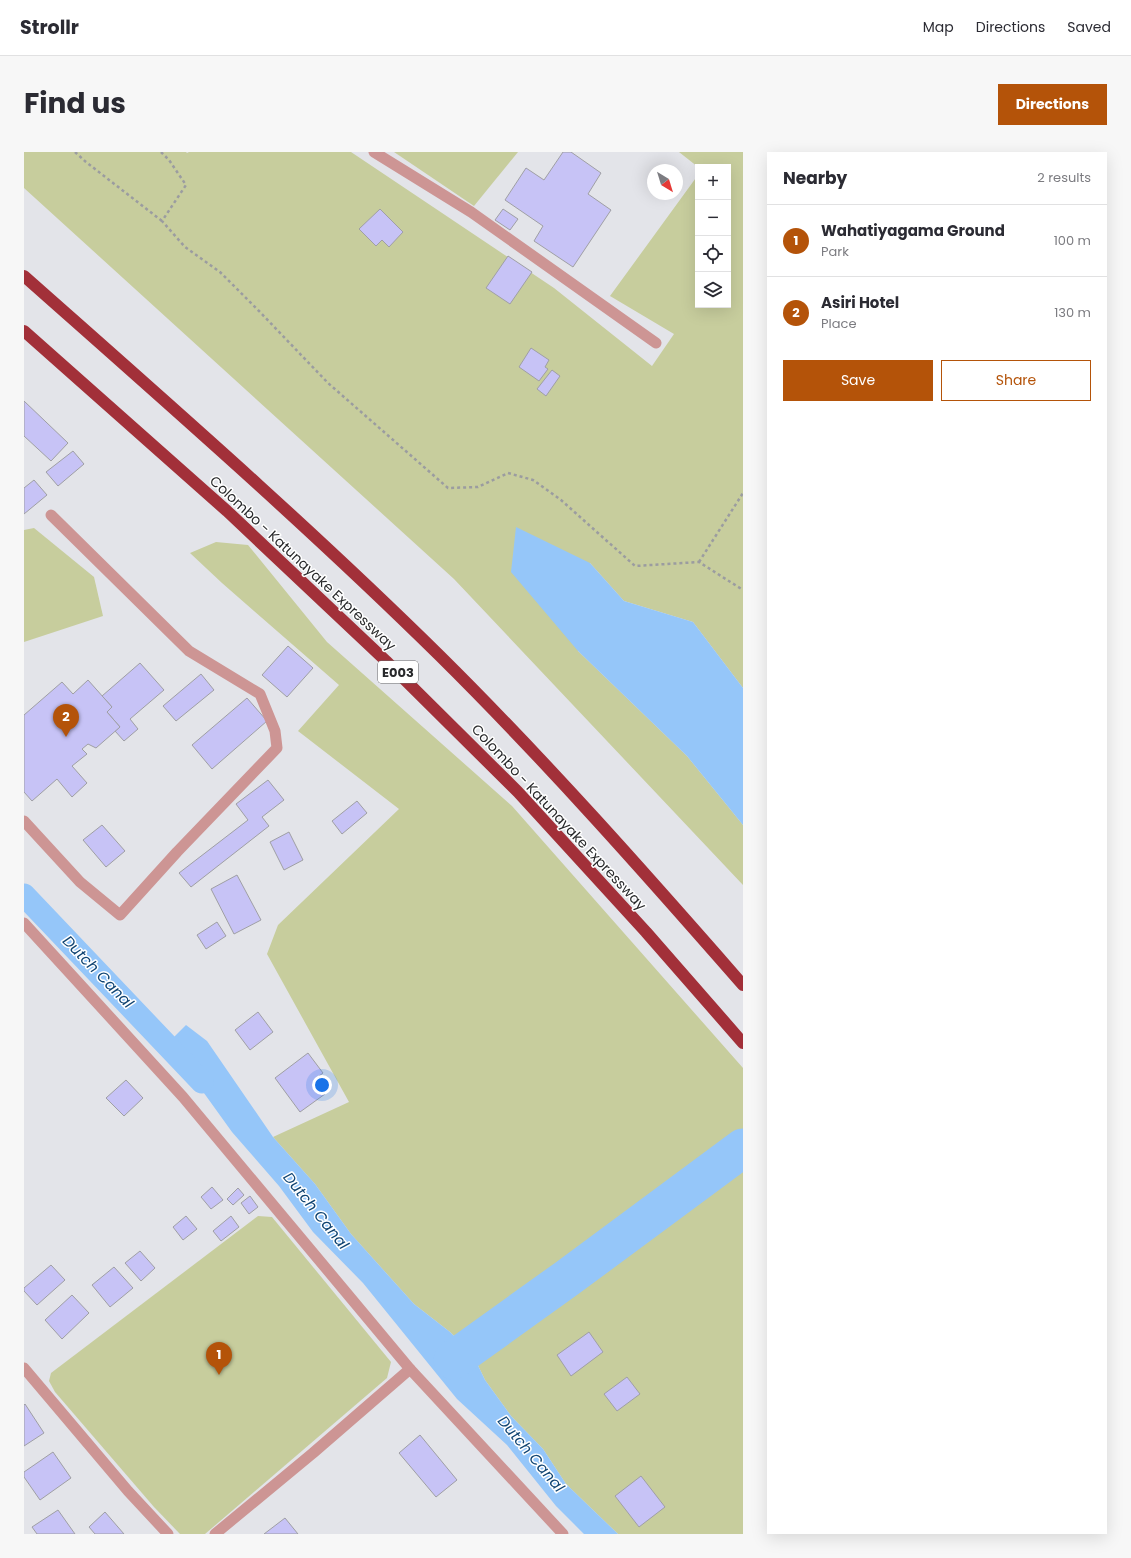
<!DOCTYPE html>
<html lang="en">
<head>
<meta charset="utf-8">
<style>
	:root { --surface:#fff; --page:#f7f7f7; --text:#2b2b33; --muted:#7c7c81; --line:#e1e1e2; --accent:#b45309 }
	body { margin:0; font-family:Poppins,sans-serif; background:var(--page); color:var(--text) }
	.controls { position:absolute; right:12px; top:12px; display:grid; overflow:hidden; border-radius:0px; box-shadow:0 4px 16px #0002 }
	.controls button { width:36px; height:36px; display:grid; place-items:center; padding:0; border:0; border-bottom:1px solid var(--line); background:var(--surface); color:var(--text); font:20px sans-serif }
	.compass { position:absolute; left:623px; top:12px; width:36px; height:36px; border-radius:50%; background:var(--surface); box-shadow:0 4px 16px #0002; rotate:142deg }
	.you { position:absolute; left:298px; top:933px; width:14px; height:14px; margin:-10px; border:3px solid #fff; border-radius:50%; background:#1a73e8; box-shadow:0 0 0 6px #1a73e833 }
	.badge { display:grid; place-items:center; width:26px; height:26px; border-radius:50%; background:var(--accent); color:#fff; font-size:13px; font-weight:700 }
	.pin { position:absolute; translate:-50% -33px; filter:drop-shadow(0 1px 2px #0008) }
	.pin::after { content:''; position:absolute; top:21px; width:14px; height:12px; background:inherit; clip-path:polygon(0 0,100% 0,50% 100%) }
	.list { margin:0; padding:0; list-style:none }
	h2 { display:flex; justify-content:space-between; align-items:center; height:52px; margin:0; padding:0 16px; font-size:17px }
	h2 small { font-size:13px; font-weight:400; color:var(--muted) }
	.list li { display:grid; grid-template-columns:26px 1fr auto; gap:12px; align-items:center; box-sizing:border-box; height:72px; padding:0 16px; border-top:1px solid var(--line) }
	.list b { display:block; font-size:15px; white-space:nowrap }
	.list p { margin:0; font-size:13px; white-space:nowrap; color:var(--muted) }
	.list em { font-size:13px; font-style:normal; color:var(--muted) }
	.actions { display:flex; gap:8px; padding:12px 16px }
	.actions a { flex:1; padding:9px 0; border:1px solid var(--accent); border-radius:0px; text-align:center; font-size:14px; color:var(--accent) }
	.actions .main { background:var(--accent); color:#fff }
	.icon { flex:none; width:22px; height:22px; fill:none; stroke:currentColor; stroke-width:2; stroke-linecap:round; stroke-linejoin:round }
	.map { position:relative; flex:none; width:719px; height:1382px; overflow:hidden; border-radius:0px }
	header { display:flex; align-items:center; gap:24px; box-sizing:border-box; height:56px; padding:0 20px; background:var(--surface); border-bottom:1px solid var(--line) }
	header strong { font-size:19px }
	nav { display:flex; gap:22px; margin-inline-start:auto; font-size:14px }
	.intro { display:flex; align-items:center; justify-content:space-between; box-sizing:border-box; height:96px; padding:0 24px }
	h1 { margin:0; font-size:28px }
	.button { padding:10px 18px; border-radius:0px; background:var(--accent); color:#fff; font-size:14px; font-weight:700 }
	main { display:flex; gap:24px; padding:0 24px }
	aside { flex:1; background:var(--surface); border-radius:0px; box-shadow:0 4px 16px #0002 }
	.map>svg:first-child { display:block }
	.green { fill:#c7cd9d }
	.water { fill:#95c6f9 }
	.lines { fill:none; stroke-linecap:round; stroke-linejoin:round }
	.canal { stroke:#95c6f9; stroke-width:23 }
	.river { stroke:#95c6f9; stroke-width:39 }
	.building { fill:#c7c3f6; stroke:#9f9fa4 }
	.path { stroke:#9b9ca0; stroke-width:2.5; stroke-dasharray:3 3; stroke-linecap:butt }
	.service { stroke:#cd9594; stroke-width:11 }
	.minor { stroke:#cd9594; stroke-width:11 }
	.motorway { stroke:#a23039; stroke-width:12 }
	.labels { text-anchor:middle; stroke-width:3; stroke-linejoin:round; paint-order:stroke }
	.shield { fill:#fff; stroke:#68696b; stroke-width:1 }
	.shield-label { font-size:13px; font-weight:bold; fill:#28292b }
	.street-label { font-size:14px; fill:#28292b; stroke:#fff }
	.water-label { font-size:15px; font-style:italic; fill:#104472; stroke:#fff }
</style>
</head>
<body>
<header>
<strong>Strollr</strong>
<nav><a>Map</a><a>Directions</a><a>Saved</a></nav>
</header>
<div class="intro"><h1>Find us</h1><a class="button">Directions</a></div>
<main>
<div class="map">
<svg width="719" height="1382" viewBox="0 0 719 1382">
	<rect width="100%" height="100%" fill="#e3e4e9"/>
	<!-- green -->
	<g class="green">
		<polygon points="0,0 162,0 163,1 165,0 327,0 530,136 628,214 650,182 586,144 674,23 674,153 704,153 704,15 674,15 655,0 719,0 719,536 669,470 600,449 566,411 554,499 663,604 719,673 719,733 430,427 0,36"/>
		<polygon points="370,0 494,0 450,54"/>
		<polygon points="10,376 70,425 79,464 0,490 0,378"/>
		<polygon points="192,390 224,393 303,490 488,654 719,916 719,1382 594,1382 542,1332 519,1297 487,1264 461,1228 449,1203 426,1180 390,1152 327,1082 291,1032 249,985 325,950 243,802 254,773 375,657 274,579 315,533 198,431 166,401"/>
		<polygon points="234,1064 248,1065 367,1210 363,1226 181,1382 156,1382 130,1355 31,1240 25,1229 27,1221"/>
	</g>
	<!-- water -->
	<g class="water">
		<polygon points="492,375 566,411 600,449 669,470 719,536 719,673 663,604 554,499 487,420"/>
		<polygon points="162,873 183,889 249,985 291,1032 327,1082 390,1152 426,1180 449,1203 461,1228 487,1264 519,1297 542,1332 594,1382 560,1382 532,1354 483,1293 433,1247 339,1131 289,1080 255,1034 208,980 144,891"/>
	</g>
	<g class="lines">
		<!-- canal -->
		<polyline class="canal" points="0,743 178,930"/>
		<!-- river -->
		<polyline class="river" points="429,1208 542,1127 719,996"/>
	</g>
	<!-- building -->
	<g class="building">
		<polygon points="539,0 547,0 577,21 564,42 587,58 549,115 510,89 519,74 481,48 502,16 520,28"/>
		<polygon points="356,57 379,80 365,95 358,88 352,94 335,77"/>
		<polygon points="479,57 494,67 486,78 471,68"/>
		<polygon points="484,104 508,120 486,152 462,136"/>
		<polygon points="507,196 525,208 521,215 524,217 515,229 495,215"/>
		<polygon points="528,218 536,224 522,244 513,237"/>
		<polygon points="0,249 44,291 27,309 0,284"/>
		<polygon points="49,299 60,312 34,334 22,320"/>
		<polygon points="10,328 23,343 0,362 0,336"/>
		<polygon points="264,494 289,516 263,545 238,523"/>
		<polygon points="116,511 140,538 106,567 114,577 100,589 91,579 96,575 83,560 88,555 78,544"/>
		<polygon points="177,522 190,538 152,569 139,554"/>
		<polygon points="64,528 88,555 83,560 96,575 72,596 64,592 58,597 63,602 48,614 63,631 48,645 33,627 8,649 0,640 0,563 38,530 49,542"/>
		<polygon points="223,546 243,569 188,617 168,593"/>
		<polygon points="244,628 260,648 238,665 245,674 167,735 155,721 224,668 212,652"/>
		<polygon points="333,649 343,661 318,682 308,669"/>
		<polygon points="78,673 101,699 82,715 59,688"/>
		<polygon points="265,680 279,708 260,718 246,690"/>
		<polygon points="213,723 237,768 210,782 187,737"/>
		<polygon points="193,770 202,784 182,797 173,783"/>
		<polygon points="234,860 249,880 226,898 211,878"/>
		<polygon points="284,901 299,921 290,928 301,942 276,960 251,926"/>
		<polygon points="102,928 119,946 100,964 82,946"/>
		<polygon points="188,1035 199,1048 187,1057 177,1045"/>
		<polygon points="214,1036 220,1043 209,1053 203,1047"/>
		<polygon points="226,1044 234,1055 225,1062 217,1051"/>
		<polygon points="162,1064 173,1077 159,1088 149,1075"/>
		<polygon points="207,1064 215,1075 197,1089 189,1079"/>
		<polygon points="116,1099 131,1116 117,1129 101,1111"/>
		<polygon points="27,1113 41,1128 13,1153 0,1139 0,1136"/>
		<polygon points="90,1115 109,1136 86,1155 68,1133"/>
		<polygon points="48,1143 65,1161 38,1187 21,1168"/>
		<polygon points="565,1180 579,1200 547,1224 533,1203"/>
		<polygon points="603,1225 616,1242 593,1259 580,1242"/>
		<polygon points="1,1252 20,1281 0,1294 0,1253"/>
		<polygon points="396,1283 433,1328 412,1345 375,1301"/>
		<polygon points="29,1300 47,1326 16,1348 0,1325 0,1320"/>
		<polygon points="617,1324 641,1355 615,1375 591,1344"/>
		<polygon points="34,1358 51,1382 13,1382 8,1375"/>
		<polygon points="81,1360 100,1382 71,1382 65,1375"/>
		<polygon points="261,1366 274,1382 240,1382"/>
	</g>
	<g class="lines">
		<!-- path -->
		<g class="path">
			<polyline points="51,0 62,10 138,69"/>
			<polyline points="137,0 145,8 162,33 138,69 161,95 196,120 235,159 304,231 424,336 454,335 484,321 509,328 537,348 611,414 675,410 719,438"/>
			<polyline points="675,410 719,341"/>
		</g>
		<!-- service -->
		<polyline class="service" points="0,669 56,730 96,763 153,700 253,596 251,579 236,542 165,499 27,363"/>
		<!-- minor -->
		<g class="minor">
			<polyline points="350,0 447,60 632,191"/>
			<polyline points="0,771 159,945 386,1217 539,1382"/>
			<polyline points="0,1216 104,1339 144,1382"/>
			<polyline points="191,1382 289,1301 386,1217"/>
		</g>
		<!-- motorway -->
		<g class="motorway">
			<path d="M0,124C141,249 282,372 416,504C522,609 621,721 719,833"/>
			<polyline points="0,179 203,359 362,509 494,640 622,780 719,891"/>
		</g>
	</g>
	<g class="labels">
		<!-- shield labels -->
		<rect class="shield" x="354" y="509" width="40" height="22" rx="3"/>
		<g class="shield-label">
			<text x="374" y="525">E003</text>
		</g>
		<!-- street labels -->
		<g class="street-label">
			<text transform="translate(279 411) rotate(43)" y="5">Colombo - Katunayake Expressway</text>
			<text transform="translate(535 665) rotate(47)" y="5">Colombo - Katunayake Expressway</text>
		</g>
		<!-- water labels -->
		<g class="water-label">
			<text transform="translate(74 820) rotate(46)" y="5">Dutch Canal</text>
			<text transform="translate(292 1059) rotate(51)" y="5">Dutch Canal</text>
			<text transform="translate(507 1302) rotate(50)" y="5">Dutch Canal</text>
		</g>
	</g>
</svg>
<div class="controls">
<button>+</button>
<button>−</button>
<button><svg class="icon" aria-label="locate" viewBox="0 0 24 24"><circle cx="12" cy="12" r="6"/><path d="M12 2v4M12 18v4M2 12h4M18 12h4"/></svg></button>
<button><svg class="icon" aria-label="layers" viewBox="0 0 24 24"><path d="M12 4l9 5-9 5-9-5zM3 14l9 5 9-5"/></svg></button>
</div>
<svg class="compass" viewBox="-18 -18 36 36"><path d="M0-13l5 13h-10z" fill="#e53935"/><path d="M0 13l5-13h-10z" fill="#7c7c81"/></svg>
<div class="you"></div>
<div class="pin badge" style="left:195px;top:1223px">1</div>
<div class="pin badge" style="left:42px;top:585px">2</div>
</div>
<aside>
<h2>Nearby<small>2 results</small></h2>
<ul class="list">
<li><span class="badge">1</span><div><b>Wahatiyagama Ground</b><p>Park</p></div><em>100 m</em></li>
<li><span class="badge">2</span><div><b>Asiri Hotel</b><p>Place</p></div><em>130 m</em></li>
</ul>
<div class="actions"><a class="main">Save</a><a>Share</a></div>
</aside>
</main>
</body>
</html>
